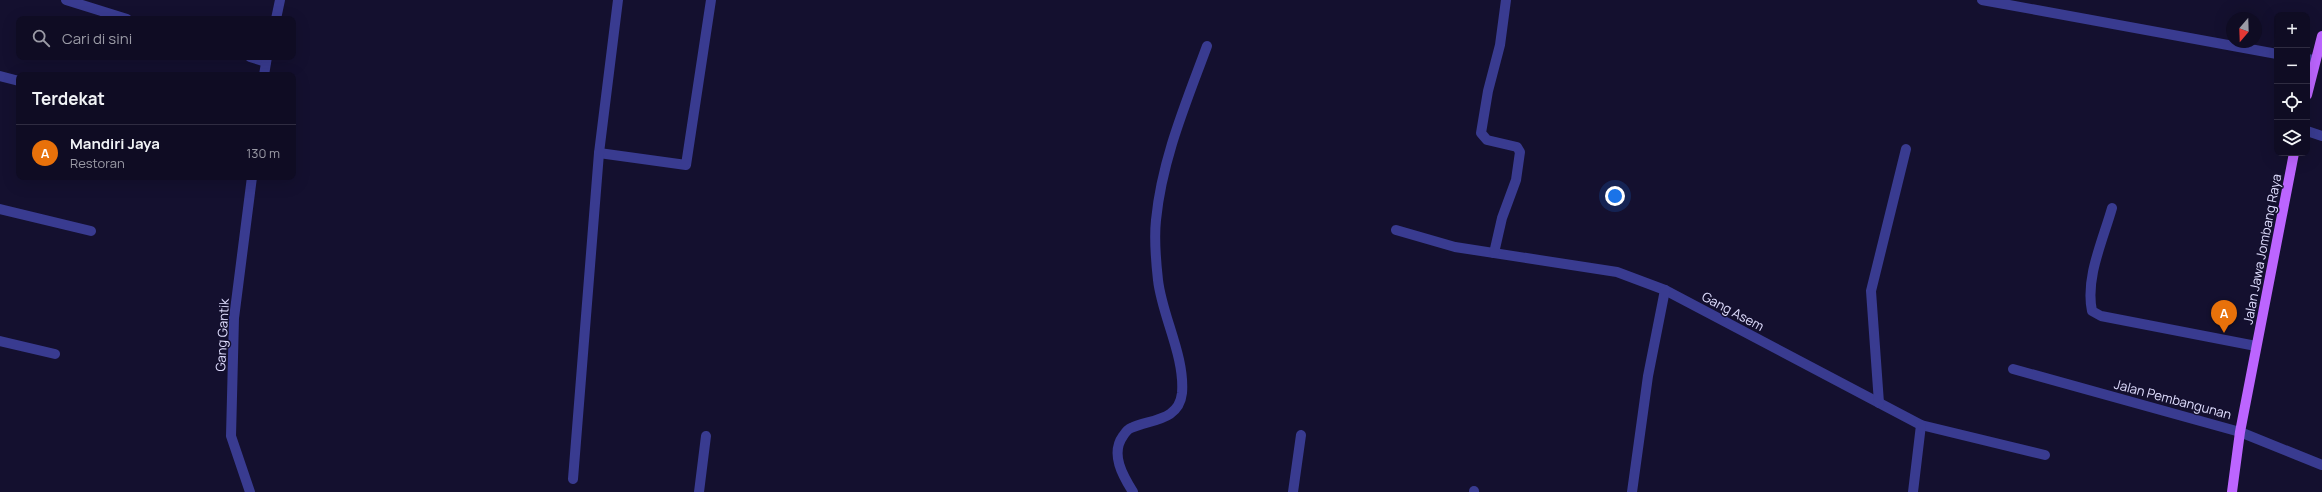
<!DOCTYPE html>
<html lang="id">
<head>
<meta charset="utf-8">
<style>
	:root { --surface:#0f0c23; --page:#1d1a30; --text:#f1f3f6; --muted:#9b9ba6; --line:#2f2c41; --accent:#0af6ff }
	body { margin:0; font-family:Manrope,sans-serif; background:var(--page); color:var(--text) }
	.controls { position:absolute; right:12px; top:12px; display:grid; overflow:hidden; border-radius:8px; box-shadow:0 4px 16px #0002 }
	.controls button { width:36px; height:36px; display:grid; place-items:center; padding:0; border:0; border-bottom:1px solid var(--line); background:var(--surface); color:var(--text); font:20px sans-serif }
	.compass { position:absolute; left:2226px; top:12px; width:36px; height:36px; border-radius:50%; background:var(--surface); box-shadow:0 4px 16px #0002; rotate:199deg }
	.you { position:absolute; left:1615px; top:196px; width:14px; height:14px; margin:-10px; border:3px solid #fff; border-radius:50%; background:#1a73e8; box-shadow:0 0 0 6px #1a73e833 }
	.badge { display:grid; place-items:center; width:26px; height:26px; border-radius:50%; background:var(--accent); color:#fff; font-size:13px; font-weight:700 }
	.pin { position:absolute; translate:-50% -33px; filter:drop-shadow(0 1px 2px #0008) }
	.pin::after { content:''; position:absolute; top:21px; width:14px; height:12px; background:inherit; clip-path:polygon(0 0,100% 0,50% 100%) }
	.list { margin:0; padding:0; list-style:none }
	h2 { display:flex; justify-content:space-between; align-items:center; height:52px; margin:0; padding:0 16px; font-size:17px }
	h2 small { font-size:13px; font-weight:400; color:var(--muted) }
	.list li { display:grid; grid-template-columns:26px 1fr auto; gap:12px; align-items:center; box-sizing:border-box; height:56px; padding:0 16px; border-top:1px solid var(--line) }
	.list b { display:block; font-size:15px; white-space:nowrap }
	.list p { margin:0; font-size:13px; white-space:nowrap; color:var(--muted) }
	.list em { font-size:13px; font-style:normal; color:var(--muted) }
	.icon { flex:none; width:22px; height:22px; fill:none; stroke:currentColor; stroke-width:2; stroke-linecap:round; stroke-linejoin:round }
	.map { position:relative; flex:none; width:2322px; height:492px; overflow:hidden }
	.search { position:absolute; background:var(--surface); box-shadow:0 4px 16px #0002; left:16px; top:16px; width:280px; height:44px; display:flex; align-items:center; gap:10px; box-sizing:border-box; padding:0 14px; border-radius:8px; color:var(--muted); font-size:15px }
	.panel { position:absolute; background:var(--surface); box-shadow:0 4px 16px #0002; left:16px; top:72px; width:280px; height:108px; border-radius:8px }
	.map>svg:first-child { display:block }
	.lines { fill:none; stroke-linecap:round; stroke-linejoin:round }
	.minor { stroke:#393b90; stroke-width:10 }
	.major { stroke:#bc65ff; stroke-width:10 }
	.labels { text-anchor:middle; stroke-width:3; stroke-linejoin:round; paint-order:stroke }
	.street-label { font-size:13px; fill:#e0deff; stroke:#14102f }
</style>
</head>
<body>
<div class="map">
<svg width="2322" height="492" viewBox="0 0 2322 492">
	<rect width="100%" height="100%" fill="#14102f"/>
	<g class="lines">
		<!-- minor -->
		<g class="minor">
			<polyline points="66,0 127,19"/>
			<polyline points="1982,0 2277,54"/>
			<polyline points="276,19 280,0"/>
			<polyline points="250,57 266,62"/>
			<polyline points="2307,59 2315,60"/>
			<polyline points="264,75 267,57"/>
			<polyline points="0,76 19,81"/>
			<polyline points="2307,131 2322,136"/>
			<polyline points="599,153 686,165 711,0"/>
			<path d="M2112,208C2103,240 2085,278 2092,311L2101,316L2256,346"/>
			<polyline points="0,209 91,231"/>
			<polyline points="1396,230 1455,247 1617,272 1665,290 1921,425 2045,455"/>
			<polyline points="1494,253 1502,218 1516,180 1520,152 1517,147 1487,140 1481,133 1488,91 1500,45 1506,0"/>
			<polyline points="0,341 55,354"/>
			<polyline points="2013,369 2240,432 2322,465"/>
			<polyline points="1879,403 1871,291 1906,149"/>
			<polyline points="573,479 599,153 618,0"/>
			<polyline points="250,492 231,436 234,318 252,177"/>
			<polyline points="699,492 706,436"/>
			<path d="M1133,492C1123,476 1110,454 1123,436C1125,433 1128,429 1131,428C1151,419 1179,421 1182,393C1185,356 1162,316 1158,280C1156,262 1154,238 1156,220C1162,159 1186,103 1207,46"/>
			<polyline points="1293,492 1301,435"/>
			<polyline points="1474,492 1474,491"/>
			<polyline points="1632,492 1648,376 1665,290"/>
			<polyline points="1913,492 1921,425"/>
		</g>
		<!-- major -->
		<g class="major">
			<polyline points="2307,95 2322,36"/>
			<polyline points="2232,492 2240,432 2294,153"/>
		</g>
	</g>
	<g class="labels">
		<!-- street labels -->
		<g class="street-label">
			<text transform="translate(2262 249) rotate(-79)" y="5">Jalan Jawa Jombang Raya</text>
			<text transform="translate(1733 311) rotate(28)" y="5">Gang Asem</text>
			<text transform="translate(222 335) rotate(-87)" y="5">Gang Gantik</text>
			<text transform="translate(2173 399) rotate(15)" y="5">Jalan Pembangunan</text>
		</g>
	</g>
</svg>
<div class="controls">
<button>+</button>
<button>−</button>
<button><svg class="icon" aria-label="locate" viewBox="0 0 24 24"><circle cx="12" cy="12" r="6"/><path d="M12 2v4M12 18v4M2 12h4M18 12h4"/></svg></button>
<button><svg class="icon" aria-label="layers" viewBox="0 0 24 24"><path d="M12 4l9 5-9 5-9-5zM3 14l9 5 9-5"/></svg></button>
</div>
<svg class="compass" viewBox="-18 -18 36 36"><path d="M0-13l5 13h-10z" fill="#e53935"/><path d="M0 13l5-13h-10z" fill="#9b9ba6"/></svg>
<div class="you"></div>
<div class="pin badge" style="left:2224px;top:333px;background:#e8710a">A</div>
<div class="search"><svg class="icon" aria-label="search" viewBox="0 0 24 24"><circle cx="10" cy="10" r="6"/><path d="M15 15l6 6"/></svg>Cari di sini</div>
<section class="panel">
<h2>Terdekat<small></small></h2>
<ul class="list">
<li><span class="badge" style="background:#e8710a">A</span><div><b>Mandiri Jaya</b><p>Restoran</p></div><em>130 m</em></li>
</ul>
</section>
</div>
</body>
</html>
